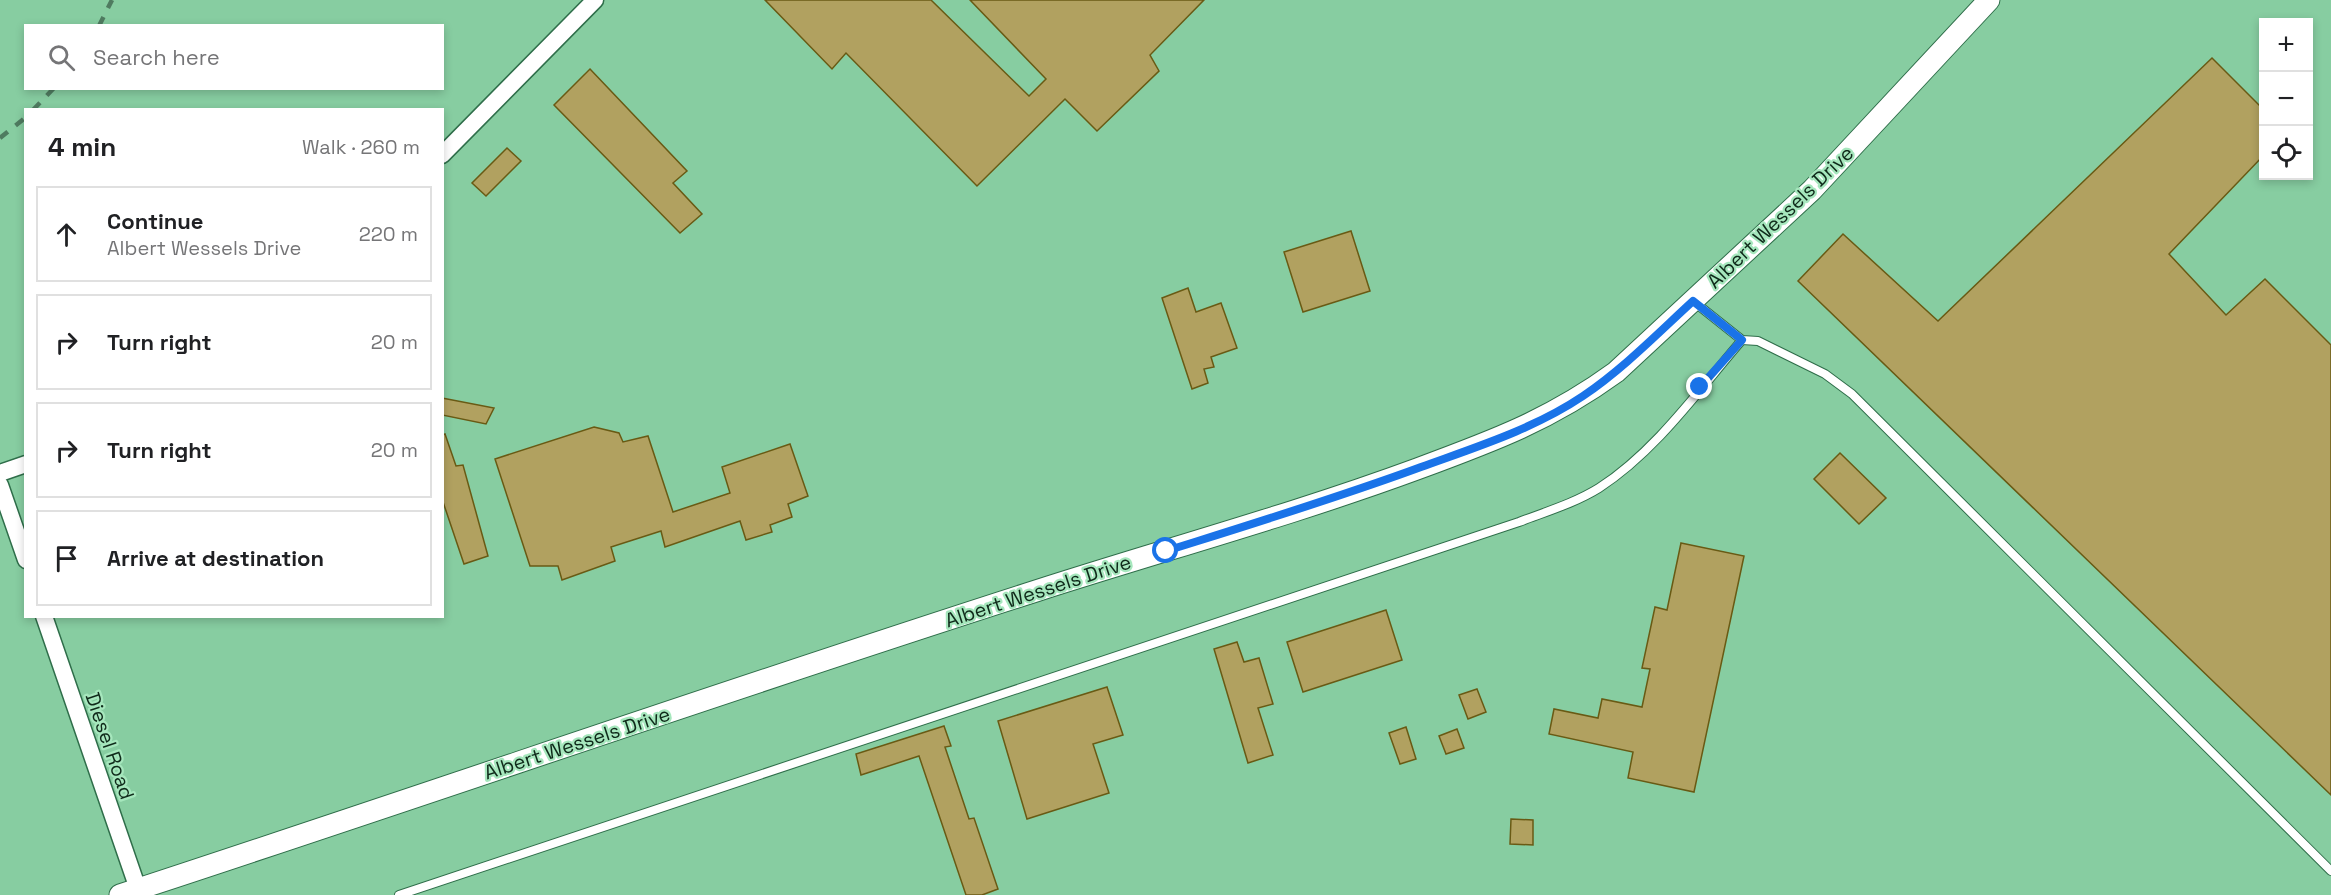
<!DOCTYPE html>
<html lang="en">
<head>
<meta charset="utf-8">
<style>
	:root { --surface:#fff; --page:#f6f6f6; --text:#202124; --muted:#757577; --line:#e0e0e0 }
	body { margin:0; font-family:"Space Grotesk",sans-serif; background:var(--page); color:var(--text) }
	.controls { position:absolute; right:18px; top:18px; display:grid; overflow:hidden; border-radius:0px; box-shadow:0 3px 9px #0003 }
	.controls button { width:54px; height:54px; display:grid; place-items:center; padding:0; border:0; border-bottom:2px solid var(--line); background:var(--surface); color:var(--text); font:30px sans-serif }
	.stop { position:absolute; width:18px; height:18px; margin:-14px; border:4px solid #1a73e8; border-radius:50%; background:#fff }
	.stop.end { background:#1a73e8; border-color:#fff; box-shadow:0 2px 6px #0008 }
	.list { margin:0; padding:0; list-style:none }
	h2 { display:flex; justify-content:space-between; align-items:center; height:78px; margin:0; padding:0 24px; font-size:26px }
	h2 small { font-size:20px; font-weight:400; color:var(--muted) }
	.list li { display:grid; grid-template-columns:39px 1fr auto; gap:18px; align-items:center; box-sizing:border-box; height:96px; margin:0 12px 12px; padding:0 12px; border:2px solid var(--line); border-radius:0px }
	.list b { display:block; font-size:22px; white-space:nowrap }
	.list p { margin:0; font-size:20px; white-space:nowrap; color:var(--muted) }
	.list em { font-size:20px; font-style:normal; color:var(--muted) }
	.icon { flex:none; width:33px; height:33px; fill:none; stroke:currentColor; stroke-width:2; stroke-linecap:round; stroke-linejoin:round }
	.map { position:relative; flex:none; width:2331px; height:895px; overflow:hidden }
	.search { position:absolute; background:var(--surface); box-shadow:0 3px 9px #0003; left:24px; top:24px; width:420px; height:66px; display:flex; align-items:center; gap:15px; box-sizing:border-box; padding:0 21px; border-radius:0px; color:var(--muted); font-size:22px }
	.panel { position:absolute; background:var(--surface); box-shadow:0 3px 9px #0003; left:24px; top:108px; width:420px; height:510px; border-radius:0px }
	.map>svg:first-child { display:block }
	.built { fill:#87cda1; fill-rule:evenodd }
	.building { fill:#b1a160; stroke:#695a14; stroke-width:1.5 }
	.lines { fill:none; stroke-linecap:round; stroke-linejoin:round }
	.service-casing { stroke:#2f6e4a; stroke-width:10 }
	.minor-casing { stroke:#2f6e4a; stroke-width:19 }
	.tertiary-casing { stroke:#2f6e4a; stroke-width:23 }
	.service { stroke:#fff; stroke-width:8 }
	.minor { stroke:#fff; stroke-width:16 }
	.tertiary { stroke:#fff; stroke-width:21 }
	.rail { stroke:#4f7b60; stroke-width:4.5; stroke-dasharray:10 10; stroke-linecap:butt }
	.route { stroke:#1a73e8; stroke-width:8 }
	.labels { text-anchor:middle; stroke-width:4.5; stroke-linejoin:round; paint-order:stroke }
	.street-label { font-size:20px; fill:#0f2a1a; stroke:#a6e7bd }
</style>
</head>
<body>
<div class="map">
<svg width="2331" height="895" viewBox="0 0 2331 895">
	<rect width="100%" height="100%" fill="#99dab1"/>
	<!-- built -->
	<path class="built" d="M0,0H2331V895H0ZM2264,22H2308V176H2264ZM26,26H442V88H26ZM26,110H442V616H26Z"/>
	<!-- building -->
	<g class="building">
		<polygon points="765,0 931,0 1029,96 1046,79 970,0 1204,0 1150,55 1159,71 1097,131 1065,99 977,186 846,53 832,69"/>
		<polygon points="2212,58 2264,110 2264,155 2169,254 2226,315 2265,279 2331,345 2331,795 1798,281 1843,234 1938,321"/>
		<polygon points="590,69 687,171 673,183 702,214 680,233 554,105"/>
		<polygon points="507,148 521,161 486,196 472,183"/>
		<polygon points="1351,231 1370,291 1303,312 1284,252"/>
		<polygon points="1188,288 1196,312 1221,303 1237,348 1211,357 1214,367 1204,369 1208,383 1192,389 1162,298"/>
		<polygon points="442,398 494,408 486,424 442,415"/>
		<polygon points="594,427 619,433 623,442 648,436 673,512 730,493 722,467 790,444 808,496 788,504 792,517 770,525 772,532 746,540 740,521 665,547 661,531 611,547 615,561 562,580 558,566 530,566 495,459"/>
		<polygon points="445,434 456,466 463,465 488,556 464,564 442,499 442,435"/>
		<polygon points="1840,453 1886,498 1859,524 1814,479"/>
		<polygon points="1681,543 1744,556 1694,792 1628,778 1633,752 1549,734 1554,709 1598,718 1602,699 1642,707 1650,669 1642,668 1655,607 1667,610"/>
		<polygon points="1386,610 1402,660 1303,692 1287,642"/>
		<polygon points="1237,642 1244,662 1259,658 1273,704 1258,708 1273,755 1248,763 1214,649"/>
		<polygon points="1107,687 1123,735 1093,744 1109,793 1027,819 998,721"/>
		<polygon points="1477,689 1486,712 1468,719 1459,695"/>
		<polygon points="944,726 951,746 945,747 969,819 974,818 998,889 982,895 966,895 919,756 861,775 856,754"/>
		<polygon points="1406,727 1416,759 1400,764 1389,733"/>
		<polygon points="1457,729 1464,748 1446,754 1439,736"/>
		<polygon points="1511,819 1533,820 1533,845 1510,844"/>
	</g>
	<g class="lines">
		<defs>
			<g id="service">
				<polyline points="1693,301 1742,340 1758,341 1825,374 1852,394 2331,871"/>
				<path d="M399,895L1519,522C1545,512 1575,503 1599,488C1656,451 1698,391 1742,340"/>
			</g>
			<g id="minor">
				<polyline points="442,155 595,0"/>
				<polyline points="0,473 26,464"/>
				<polyline points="0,485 26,560"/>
				<polyline points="44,616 138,889"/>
			</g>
			<path id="tertiary" d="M120,895C426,795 730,689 1036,591C1163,550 1292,515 1417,469C1493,441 1550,420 1616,372L1812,190L1989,0"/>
		</defs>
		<!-- service casing -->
		<use href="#service" class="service-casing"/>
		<!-- minor casing -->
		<use href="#minor" class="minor-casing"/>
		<!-- tertiary casing -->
		<use href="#tertiary" class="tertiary-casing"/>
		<!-- service -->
		<use href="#service" class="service"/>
		<!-- minor -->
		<use href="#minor" class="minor"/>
		<!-- tertiary -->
		<use href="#tertiary" class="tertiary"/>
		<!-- rail -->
		<g class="rail">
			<polyline points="99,26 112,0"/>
			<polyline points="33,110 54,88"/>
			<polyline points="0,138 26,117"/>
		</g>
	</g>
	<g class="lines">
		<!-- route -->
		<path class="route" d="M1166,551C1252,524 1337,498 1421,467C1476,447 1534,429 1583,396C1623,369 1657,334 1693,301L1742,340L1700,387"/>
	</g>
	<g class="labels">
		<!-- street labels -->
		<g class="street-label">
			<text transform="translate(1780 217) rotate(-44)" y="7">Albert Wessels Drive</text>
			<text transform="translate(1038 591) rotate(-18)" y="7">Albert Wessels Drive</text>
			<text transform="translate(577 743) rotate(-18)" y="7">Albert Wessels Drive</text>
			<text transform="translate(110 746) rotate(71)" y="7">Diesel Road</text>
		</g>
	</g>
</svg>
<div class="controls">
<button>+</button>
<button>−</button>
<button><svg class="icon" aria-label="locate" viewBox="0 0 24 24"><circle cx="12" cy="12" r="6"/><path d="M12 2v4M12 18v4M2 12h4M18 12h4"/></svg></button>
</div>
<div class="stop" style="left:1166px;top:551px"></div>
<div class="stop end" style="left:1700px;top:387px"></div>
<div class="search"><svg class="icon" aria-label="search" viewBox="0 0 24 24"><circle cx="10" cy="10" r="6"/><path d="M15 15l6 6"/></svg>Search here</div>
<section class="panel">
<h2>4 min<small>Walk · 260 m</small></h2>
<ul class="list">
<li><svg class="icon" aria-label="ahead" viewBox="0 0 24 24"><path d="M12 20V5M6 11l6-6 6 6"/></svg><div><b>Continue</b><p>Albert Wessels Drive</p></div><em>220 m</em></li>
<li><svg class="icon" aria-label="right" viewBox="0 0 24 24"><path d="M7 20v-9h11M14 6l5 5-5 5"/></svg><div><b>Turn right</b></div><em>20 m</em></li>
<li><svg class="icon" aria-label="right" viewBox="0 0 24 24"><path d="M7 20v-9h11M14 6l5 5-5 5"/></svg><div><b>Turn right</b></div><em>20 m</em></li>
<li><svg class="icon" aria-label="arrive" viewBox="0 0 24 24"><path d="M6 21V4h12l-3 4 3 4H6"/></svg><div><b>Arrive at destination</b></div></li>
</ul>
</section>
</div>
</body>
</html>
